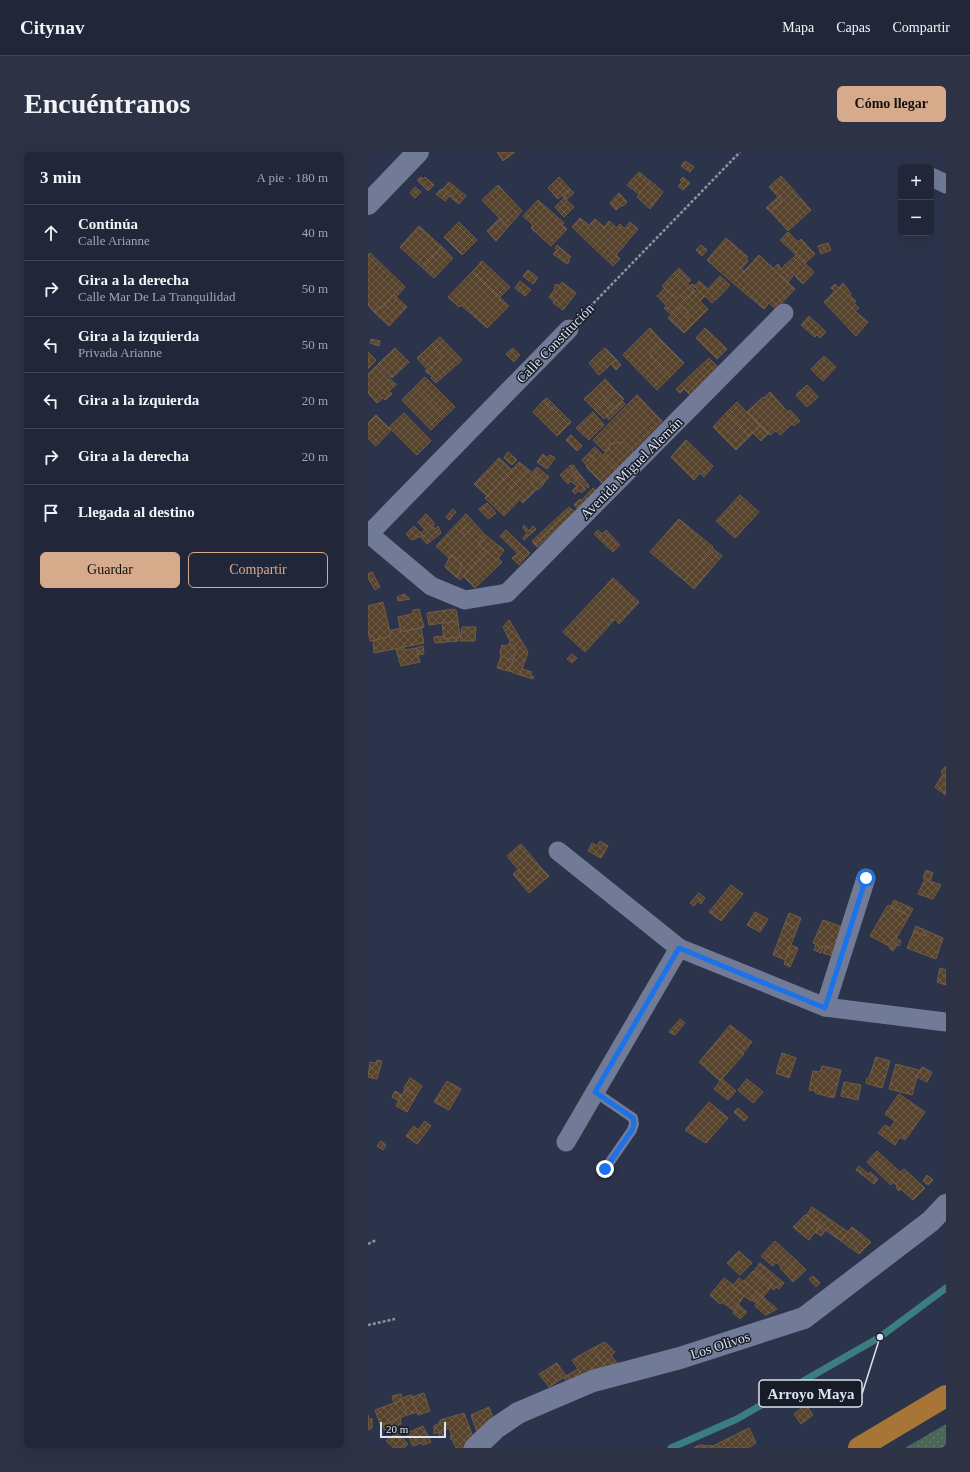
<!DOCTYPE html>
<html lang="es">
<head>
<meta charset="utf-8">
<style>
	:root { --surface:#212739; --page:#2d3344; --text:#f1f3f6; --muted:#a2a5ae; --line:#3e4453; --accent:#d6ab8b }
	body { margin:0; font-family:Georgia,serif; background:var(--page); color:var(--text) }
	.controls { position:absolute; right:12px; top:12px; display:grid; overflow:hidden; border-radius:6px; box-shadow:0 4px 16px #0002 }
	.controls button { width:36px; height:36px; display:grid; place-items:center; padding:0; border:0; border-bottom:1px solid var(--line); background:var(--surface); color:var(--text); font:20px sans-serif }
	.scale { position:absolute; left:12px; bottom:10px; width:66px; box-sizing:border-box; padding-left:4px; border:2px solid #dce2f2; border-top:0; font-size:11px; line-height:14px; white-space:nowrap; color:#dce2f2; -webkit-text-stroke:3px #181c27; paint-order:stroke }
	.stop { position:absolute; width:12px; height:12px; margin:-9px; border:3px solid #1a73e8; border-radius:50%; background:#fff }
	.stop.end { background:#1a73e8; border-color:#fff; box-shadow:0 1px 4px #0008 }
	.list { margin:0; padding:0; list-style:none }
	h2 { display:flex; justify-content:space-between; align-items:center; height:52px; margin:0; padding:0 16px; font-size:17px }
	h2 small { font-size:13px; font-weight:400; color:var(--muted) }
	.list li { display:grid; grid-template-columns:26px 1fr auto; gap:12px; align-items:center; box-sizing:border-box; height:56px; padding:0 16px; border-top:1px solid var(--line) }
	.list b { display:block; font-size:15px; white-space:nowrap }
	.list p { margin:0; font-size:13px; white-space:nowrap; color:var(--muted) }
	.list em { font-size:13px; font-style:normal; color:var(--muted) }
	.actions { display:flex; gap:8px; padding:12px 16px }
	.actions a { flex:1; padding:9px 0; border:1px solid var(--accent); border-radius:6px; text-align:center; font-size:14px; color:var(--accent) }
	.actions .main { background:var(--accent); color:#111 }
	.icon { flex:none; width:22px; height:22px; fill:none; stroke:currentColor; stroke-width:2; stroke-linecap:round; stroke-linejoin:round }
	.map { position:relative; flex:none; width:578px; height:1296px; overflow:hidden; border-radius:6px }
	header { display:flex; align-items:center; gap:24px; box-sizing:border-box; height:56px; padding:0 20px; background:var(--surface); border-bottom:1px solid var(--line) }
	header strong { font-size:19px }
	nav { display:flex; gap:22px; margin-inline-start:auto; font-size:14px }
	.intro { display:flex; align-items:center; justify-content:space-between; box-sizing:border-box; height:96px; padding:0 24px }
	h1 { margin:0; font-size:28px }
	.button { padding:10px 18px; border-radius:6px; background:var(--accent); color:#111; font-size:14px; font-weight:700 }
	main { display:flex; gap:24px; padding:0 24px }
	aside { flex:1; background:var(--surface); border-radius:6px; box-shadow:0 4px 16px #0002 }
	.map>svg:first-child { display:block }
	.grass { fill:url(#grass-dots) }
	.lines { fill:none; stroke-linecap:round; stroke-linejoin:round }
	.stream { stroke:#3c7d83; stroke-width:7 }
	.building { fill:url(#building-cross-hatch); stroke:#735c46; fill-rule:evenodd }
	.path { stroke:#8c93a7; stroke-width:2.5; stroke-dasharray:3 2; stroke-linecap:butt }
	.lane { stroke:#717a97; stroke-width:10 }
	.street { stroke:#717a97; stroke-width:19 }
	.secondary { stroke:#717a97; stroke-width:22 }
	.highway { stroke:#a77636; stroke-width:22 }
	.route { stroke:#1a73e8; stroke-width:5 }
	.labels { text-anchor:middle; stroke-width:3; stroke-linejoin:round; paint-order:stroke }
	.street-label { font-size:14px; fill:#dce2f2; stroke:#181c27 }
	.leader { fill:none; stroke:#dce2f2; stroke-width:1.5 }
	.callout-dot { fill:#dce2f2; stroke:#181c27; stroke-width:1.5 }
	.callout { fill:#181c27; stroke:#dce2f2; stroke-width:1.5 }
	.callout-label { font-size:15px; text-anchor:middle; font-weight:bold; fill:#dce2f2 }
</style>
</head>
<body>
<header>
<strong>Citynav</strong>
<nav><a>Mapa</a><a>Capas</a><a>Compartir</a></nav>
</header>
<div class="intro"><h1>Encuéntranos</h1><a class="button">Cómo llegar</a></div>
<main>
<aside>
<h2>3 min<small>A pie · 180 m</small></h2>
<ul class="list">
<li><svg class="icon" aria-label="ahead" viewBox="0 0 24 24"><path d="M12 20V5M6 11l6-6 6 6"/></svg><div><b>Continúa</b><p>Calle Arianne</p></div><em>40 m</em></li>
<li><svg class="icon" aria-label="right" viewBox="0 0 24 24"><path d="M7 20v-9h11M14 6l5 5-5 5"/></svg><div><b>Gira a la derecha</b><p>Calle Mar De La Tranquilidad</p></div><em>50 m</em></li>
<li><svg class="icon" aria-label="left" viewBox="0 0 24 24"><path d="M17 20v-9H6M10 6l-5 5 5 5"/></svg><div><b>Gira a la izquierda</b><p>Privada Arianne</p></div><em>50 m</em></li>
<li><svg class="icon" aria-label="left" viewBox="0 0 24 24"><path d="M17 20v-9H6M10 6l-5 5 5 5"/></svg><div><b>Gira a la izquierda</b></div><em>20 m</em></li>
<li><svg class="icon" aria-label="right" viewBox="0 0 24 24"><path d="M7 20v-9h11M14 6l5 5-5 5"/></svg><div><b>Gira a la derecha</b></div><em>20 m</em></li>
<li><svg class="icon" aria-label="arrive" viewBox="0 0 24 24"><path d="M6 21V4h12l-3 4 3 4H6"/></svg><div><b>Llegada al destino</b></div></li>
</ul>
<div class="actions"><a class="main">Guardar</a><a>Compartir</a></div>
</aside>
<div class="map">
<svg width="578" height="1296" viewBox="0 0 578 1296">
	<defs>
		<pattern id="grass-dots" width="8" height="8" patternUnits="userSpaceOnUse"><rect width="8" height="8" fill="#496656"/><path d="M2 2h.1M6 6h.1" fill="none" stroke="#637c6f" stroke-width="1.8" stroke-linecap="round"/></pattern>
		<pattern id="building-cross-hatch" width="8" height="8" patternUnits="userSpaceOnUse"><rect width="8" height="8" fill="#57422c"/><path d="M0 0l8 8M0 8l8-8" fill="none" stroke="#6f5d4b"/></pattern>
	</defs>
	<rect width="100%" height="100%" fill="#2c344c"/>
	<!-- grass -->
	<polygon class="grass" points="578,1272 578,1296 537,1296"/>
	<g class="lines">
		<!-- stream -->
		<polyline class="stream" points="303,1296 369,1267 512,1185 578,1136"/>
	</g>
	<!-- building -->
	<g class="building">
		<polygon points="129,0 147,0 135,9"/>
		<polygon points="317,9 326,15 322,20 313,14"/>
		<polygon points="271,20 282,29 271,42 259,33"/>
		<polygon points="413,24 443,58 420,79 402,59 414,49 401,35"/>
		<polygon points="53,25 55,27 57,25 66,33 60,39 49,28"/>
		<polygon points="191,25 202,37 190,47 180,36"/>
		<polygon points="315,25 322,31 315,38 310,34 314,30 312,28"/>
		<polygon points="282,29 295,40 282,57 269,45"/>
		<polygon points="81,30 98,44 91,52 74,38"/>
		<polygon points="130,33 154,59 140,75 114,48"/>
		<polygon points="47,35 53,40 47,46 42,41"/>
		<polygon points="73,37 81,44 77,49 68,42"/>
		<polygon points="202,37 206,41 198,48 194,43"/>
		<polygon points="251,41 259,50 255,54 254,53 248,58 242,51"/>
		<polygon points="410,45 414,49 402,59 398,56"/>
		<polygon points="196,46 206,55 196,65 187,55"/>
		<polygon points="170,48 196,71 194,73 199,77 183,94 163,76 165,73 155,64"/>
		<polygon points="132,66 140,75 128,89 119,79"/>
		<polygon points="212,66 221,73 227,67 236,75 241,69 249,76 252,72 257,77 262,70 270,77 248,103 252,107 245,114 204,75"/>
		<polygon points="91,70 109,88 94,103 76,85"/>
		<polygon points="51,74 74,95 55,116 32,95"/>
		<polygon points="420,80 430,90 433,87 447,102 437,111 412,88"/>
		<polygon points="358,86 380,105 378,107 380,109 373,117 376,119 365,131 339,108"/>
		<polygon points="460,91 463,98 453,102 450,94"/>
		<polygon points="189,93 203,105 200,108 202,109 199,112 185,102 189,98 187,96"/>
		<polygon points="333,93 339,98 334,104 328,98"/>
		<polygon points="74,95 85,106 66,126 55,116"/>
		<polygon points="2,101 37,135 28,145 26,143 14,156 11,154 6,160 0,153 0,103"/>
		<polygon points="391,103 427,137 408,157 401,151 396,157 365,131"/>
		<polygon points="428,103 446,120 435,132 427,124 432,119 430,118 420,130 405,117 410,112 413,117"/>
		<polygon points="114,109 142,135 132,145 105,119"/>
		<polygon points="311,116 323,128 319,132 307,120"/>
		<polygon points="160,118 170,126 165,132 155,124"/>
		<polygon points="105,119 129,143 107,165 93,153 91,155 80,145"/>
		<polygon points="307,120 327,139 319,148 313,143 310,147 294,134"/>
		<path d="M352,124L362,133L348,148L347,147L344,151L337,144L332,149L340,157L316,181L300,166L329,137L327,135L325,137L322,134L324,132L327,134L331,129L340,137ZM314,154L320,159L318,161L321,164L319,166L310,158Z"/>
		<polygon points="152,129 163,138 157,144 147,136"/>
		<polygon points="194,130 208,141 195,158 185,151 186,149 181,145 187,137 186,136 188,132 191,134"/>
		<polygon points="475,131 483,142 482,144 488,149 486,151 491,156 487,159 500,170 488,184 456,150 467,139 463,136 467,132 471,136"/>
		<polygon points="297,136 310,147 313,143 319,148 304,163 296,156 299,154 289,144"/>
		<polygon points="26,143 39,155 21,174 6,160 11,154 14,156"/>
		<polygon points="129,143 141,154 119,176 107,165"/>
		<polygon points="314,154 320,159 318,161 321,164 319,166 310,158"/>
		<polygon points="441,164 458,180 452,186 449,183 447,185 433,173"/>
		<polygon points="282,176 294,189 281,203 302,225 289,238 255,203"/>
		<polygon points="337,176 359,197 349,207 328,186"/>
		<polygon points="72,185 94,208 68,231 63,226 64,224 57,219 74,205 63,193"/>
		<polygon points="3,187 12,189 11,194 2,191"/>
		<polygon points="294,189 316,211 302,225 281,203"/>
		<polygon points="63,193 74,205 60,218 49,206"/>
		<polygon points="27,196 41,210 24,226 10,212"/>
		<polygon points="145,196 152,203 146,210 138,202"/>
		<polygon points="237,196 248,207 239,216 228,204"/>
		<polygon points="0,200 8,208 0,217"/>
		<polygon points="228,204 239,216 231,223 221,211"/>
		<polygon points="456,204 468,215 455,229 443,217"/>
		<polygon points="341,206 350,215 323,244 316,237 312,241 308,237"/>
		<polygon points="248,207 253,213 248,218 243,212"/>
		<polygon points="9,213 27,232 29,232 21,239 24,242 17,248 15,246 9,251 0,241 0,222"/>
		<polygon points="57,225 87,255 76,265 47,235"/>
		<polygon points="237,227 247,238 238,247 228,236"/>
		<polygon points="439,233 450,245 439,255 428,243"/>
		<polygon points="47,235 76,265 63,278 34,248"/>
		<polygon points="228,236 238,247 227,258 216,247"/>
		<polygon points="247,238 256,247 245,257 237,248"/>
		<polygon points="402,240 420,260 422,258 432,269 426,274 424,272 412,283 408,278 402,283 379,260 395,245 396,246"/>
		<polygon points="269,243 294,269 264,299 255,290 241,292 242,296 237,300 225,288"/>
		<polygon points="179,246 188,255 184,259 175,249"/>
		<polygon points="237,248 245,257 236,267 227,258"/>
		<polygon points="175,249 184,259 188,255 203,270 189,284 165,260"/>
		<polygon points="254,249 257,252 241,268 238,264"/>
		<polygon points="369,250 392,274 382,284 359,260"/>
		<polygon points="225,260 236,273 221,288 208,276"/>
		<polygon points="359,260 382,284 368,298 345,275"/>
		<polygon points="36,261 63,289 49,303 21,275"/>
		<polygon points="8,263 23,278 8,294 0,286 0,271"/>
		<polygon points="392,274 400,282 393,289 385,281"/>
		<polygon points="203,283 214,294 209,299 198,288"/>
		<polygon points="318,288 345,314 336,325 332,321 326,328 303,305"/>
		<polygon points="255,290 266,301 249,318 235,303 242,296 241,292"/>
		<polygon points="227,295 249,318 235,332 218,315 226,307 220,302"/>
		<polygon points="140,300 149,308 144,313 136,306"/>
		<polygon points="175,302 179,306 182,303 187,306 179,317 169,310"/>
		<polygon points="220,302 226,307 219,314 214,308"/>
		<polygon points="131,306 144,318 119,344 106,332"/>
		<polygon points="151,310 160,317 141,337 152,347 136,364 117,346"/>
		<polygon points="205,313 221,334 220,336 207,323 201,314"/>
		<polygon points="169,315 181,325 176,331 164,321"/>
		<polygon points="200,316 218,337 213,341 211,338 207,342 204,339 209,334 203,329 200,332 192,323"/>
		<polygon points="160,317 168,324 162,331 169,337 155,351 141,337"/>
		<polygon points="168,324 176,332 170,338 162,331"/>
		<polygon points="225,336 228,339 209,356 206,353 212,347 213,349"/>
		<polygon points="372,343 391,360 367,386 348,369"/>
		<polygon points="119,351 128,361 120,367 111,357"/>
		<polygon points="201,355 203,357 166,392 164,389"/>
		<polygon points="85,357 88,360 81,368 78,365"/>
		<polygon points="203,357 207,360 169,395 166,392"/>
		<polygon points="58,362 67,372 64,373 57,378 50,370"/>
		<path d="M98,362L117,383L110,393L118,399L92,428L89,425L94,412L83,402L81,406L68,394ZM98,373L103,378L97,383L93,378Z"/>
		<polygon points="311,367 345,395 317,429 282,400"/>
		<polygon points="64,373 67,377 70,374 73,381 59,392 52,384 55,383 53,381"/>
		<polygon points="98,373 103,378 97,383 93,378"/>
		<polygon points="156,373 161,379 165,374 168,377 156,388 155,386 159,381 155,376"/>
		<polygon points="46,374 55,383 44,388 38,382"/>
		<polygon points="138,378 162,401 156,407 132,384"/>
		<polygon points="230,378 234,382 238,378 252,393 245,400 226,382"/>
		<polygon points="117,383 136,398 129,408 110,393"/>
		<polygon points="344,396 354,404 326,437 317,429"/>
		<polygon points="118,399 129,408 130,406 134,410 107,436 95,424"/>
		<polygon points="150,401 156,407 151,413 144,406"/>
		<polygon points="83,402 94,412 89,426 77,415"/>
		<polygon points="4,420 12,435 7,438 0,426 0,422"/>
		<polygon points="245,426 271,450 251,472 247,467 217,500 195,480"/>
		<polygon points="36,442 42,447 30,449 29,445"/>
		<polygon points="15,450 23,484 2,489 0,479 0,454"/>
		<polygon points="51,457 56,475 33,480 30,465 44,462 45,458"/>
		<polygon points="86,457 88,458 90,469 61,473 59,461"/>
		<polygon points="141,468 160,500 152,523 141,519 148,498 146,497 147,494 141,492 142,489 135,475"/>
		<polygon points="90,469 92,485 76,487 74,471"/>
		<polygon points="94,475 108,475 107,489 92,489"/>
		<polygon points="32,476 33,480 53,476 56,491 6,501 5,489 23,484 21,479"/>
		<polygon points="76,484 76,487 90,485 90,489 67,491 66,485"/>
		<polygon points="141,492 147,494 146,497 148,498 145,508 133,504 132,500 134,493 138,494"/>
		<polygon points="55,494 56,502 50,503 48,496"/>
		<polygon points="36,495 37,498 48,496 52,510 33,514 28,497"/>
		<polygon points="204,502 209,506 204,511 199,507"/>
		<polygon points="133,504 145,508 141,519 129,516"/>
		<polygon points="154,517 164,520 162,523 166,525 165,527 152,523"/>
		<polygon points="578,614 578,643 567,635 575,622 573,620"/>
		<polygon points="232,689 240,694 233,706 220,699 224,691 229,694"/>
		<polygon points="153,692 174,717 160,729 139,704"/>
		<polygon points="151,717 160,729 174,717 181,724 161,741 145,722"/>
		<polygon points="558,718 565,721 562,729 573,733 565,747 550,742 557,727 555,726"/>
		<polygon points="363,733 375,742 353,769 341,760"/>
		<polygon points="331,741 337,746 333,752 330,749 326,754 322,751"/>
		<polygon points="526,748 545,757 541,764 523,754"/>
		<polygon points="520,753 541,764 523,795 502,784"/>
		<polygon points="387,760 400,767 392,780 379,773"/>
		<polygon points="421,761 433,766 429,777 417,771"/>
		<polygon points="455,768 474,775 466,797 458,794 457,796 445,791"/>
		<polygon points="417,771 429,777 417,808 405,803"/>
		<polygon points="548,774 559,779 557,784 546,779"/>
		<polygon points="546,779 557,784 559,779 575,786 568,807 539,796"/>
		<polygon points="528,786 533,789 531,794 529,793 525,799 521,796"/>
		<polygon points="448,792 455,795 453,801 446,798"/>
		<polygon points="423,793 430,796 422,815 416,812"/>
		<polygon points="458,794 466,797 464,804 455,801"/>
		<polygon points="572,816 578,818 578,833 569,830"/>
		<polygon points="312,867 317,871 307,883 301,880"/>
		<polygon points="362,873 384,890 375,901 354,883"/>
		<polygon points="354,883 376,902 352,929 331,910"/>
		<polygon points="414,901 428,906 421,926 408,921"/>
		<polygon points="508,905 522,909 514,936 498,931 499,926 501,926"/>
		<polygon points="9,908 14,909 9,927 0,925 2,910 8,911"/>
		<polygon points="528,912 551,918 544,943 521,937"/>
		<polygon points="454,914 473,918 466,946 447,941 448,939 441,938 445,919 452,920"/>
		<polygon points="554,915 564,920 559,930 549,925"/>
		<polygon points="42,926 54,934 48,944 36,936"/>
		<polygon points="354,927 368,939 360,948 346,937"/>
		<polygon points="379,927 395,940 385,951 370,938"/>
		<polygon points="79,929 93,937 81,958 66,950"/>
		<polygon points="476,930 493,933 490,948 473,944"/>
		<polygon points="37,937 48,944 39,960 28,954"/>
		<polygon points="27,939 34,943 31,949 24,945"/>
		<polygon points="531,942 557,960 537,988 532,985 527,993 510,981 517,973 522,976 527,969 517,962"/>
		<polygon points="341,950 360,966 338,991 317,978"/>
		<polygon points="370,956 380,965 376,969 366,960"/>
		<polygon points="57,969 63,974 49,992 38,984 46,974 50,978"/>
		<polygon points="13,989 18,993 15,998 9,994"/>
		<polygon points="509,999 532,1020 536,1017 557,1036 545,1048 533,1037 531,1039 528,1036 529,1034 525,1030 523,1033 499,1010"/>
		<polygon points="491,1014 500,1022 502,1020 510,1027 506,1032 488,1018"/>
		<polygon points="559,1023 565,1028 560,1033 555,1029"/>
		<polygon points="444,1055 480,1080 473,1089 438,1064"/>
		<polygon points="437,1063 452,1073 441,1088 425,1075"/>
		<polygon points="452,1073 458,1078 453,1084 447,1080"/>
		<polygon points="484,1075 503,1090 491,1102 473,1089"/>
		<polygon points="407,1089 429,1109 418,1122 412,1116 413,1114 408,1110 405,1114 393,1104"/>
		<polygon points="371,1099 384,1111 372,1123 359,1111"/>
		<polygon points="429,1109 438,1118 425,1130 418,1122"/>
		<polygon points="392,1111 416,1131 411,1137 408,1135 406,1138 403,1135 404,1134 386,1119"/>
		<polygon points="385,1119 404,1134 395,1145 376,1129"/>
		<polygon points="445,1124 452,1131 448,1135 441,1127"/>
		<polygon points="356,1126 365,1133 364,1135 376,1144 366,1159 354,1150 352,1152 342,1143"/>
		<polygon points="371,1126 390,1141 383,1149 364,1135"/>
		<polygon points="390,1141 395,1144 389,1152 384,1148"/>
		<polygon points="395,1144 395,1145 409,1157 398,1163 387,1154"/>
		<polygon points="371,1153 379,1160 372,1167 365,1161"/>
		<polygon points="237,1190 247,1200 243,1203 249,1211 239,1217 225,1196"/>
		<polygon points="225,1196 239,1217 218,1229 204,1208"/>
		<polygon points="189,1211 198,1224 181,1235 171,1222"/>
		<polygon points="210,1217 218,1229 203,1238 196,1225"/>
		<polygon points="56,1241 62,1259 50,1263 44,1245"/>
		<polygon points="33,1242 34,1246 43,1243 49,1260 39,1263 34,1248 26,1251 24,1244"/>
		<polygon points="34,1248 39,1263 13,1274 7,1258"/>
		<polygon points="438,1253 445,1263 433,1272 426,1262"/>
		<polygon points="121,1255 127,1271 109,1280 103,1263"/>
		<polygon points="96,1261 108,1293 97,1296 88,1296 84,1287 83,1288 82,1284 84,1284 81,1276 75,1278 77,1282 72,1285 70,1280 66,1282 66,1274 72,1271 72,1268"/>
		<polygon points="0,1263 1,1268 4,1266 4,1276 0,1278"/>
		<polygon points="32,1265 33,1272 16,1278 15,1273 26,1269 25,1268"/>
		<polygon points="55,1274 63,1290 55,1293 53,1291 45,1294 39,1281"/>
		<polygon points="381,1276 388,1291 380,1296 352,1296 349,1292"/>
		<polygon points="29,1280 40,1292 36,1296 26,1296 18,1289"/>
		<polygon points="349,1292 352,1296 326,1296 331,1293 345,1294"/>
	</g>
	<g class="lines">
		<!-- path -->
		<g class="path">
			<polyline points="215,162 372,0"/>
			<polyline points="0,1092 8,1088"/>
			<polyline points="0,1173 27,1167"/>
		</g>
		<!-- lane -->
		<polyline class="lane" points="227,940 265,966 266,972 264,978 237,1017"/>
		<!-- street -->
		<g class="street">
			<polyline points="563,25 578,32"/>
			<polyline points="0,381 63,434 97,448 139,441 416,161"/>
			<polyline points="0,383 201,177"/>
			<polyline points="190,699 311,796 457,855 578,870"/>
			<polyline points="457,855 498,726"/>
			<polyline points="198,990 311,796"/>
		</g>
		<!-- secondary -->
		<g class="secondary">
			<polyline points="0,52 50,0"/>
			<polyline points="107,1296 128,1276 150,1261 225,1229 312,1206 436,1166 563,1069 578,1053"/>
		</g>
		<!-- highway -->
		<polyline class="highway" points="491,1296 578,1244"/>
	</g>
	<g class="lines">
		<!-- route -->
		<polyline class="route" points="237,1017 264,978 266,972 265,966 227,940 311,796 457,856 498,726"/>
	</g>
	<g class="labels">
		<!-- street labels -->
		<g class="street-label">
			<text transform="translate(187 191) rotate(-46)" y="5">Calle Constitución</text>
			<text transform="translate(263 316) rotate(-45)" y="5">Avenida Miguel Alemán</text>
			<text transform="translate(352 1193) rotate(-18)" y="5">Los Olivos</text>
		</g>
	</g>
	<!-- callouts -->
	<path class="leader" d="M512 1185L494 1242"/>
	<circle class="callout-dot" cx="512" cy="1185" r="4"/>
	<rect class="callout" x="391" y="1228" width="103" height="27" rx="4"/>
	<g class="callout-label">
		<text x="443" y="1247">Arroyo Maya</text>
	</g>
</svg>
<div class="controls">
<button>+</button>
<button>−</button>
</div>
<div class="scale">20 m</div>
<div class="stop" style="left:498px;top:726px"></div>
<div class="stop end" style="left:237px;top:1017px"></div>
</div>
</main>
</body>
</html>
